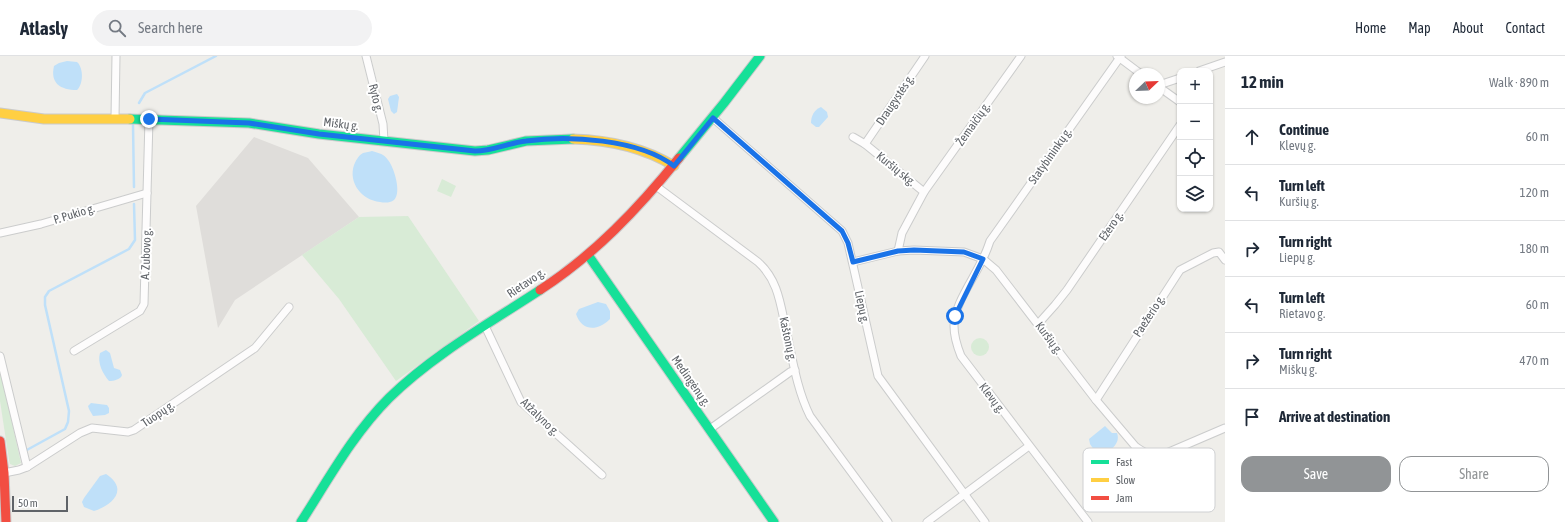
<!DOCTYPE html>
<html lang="en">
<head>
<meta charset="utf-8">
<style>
	:root { --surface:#fff; --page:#f2f2f3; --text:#1f2937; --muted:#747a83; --line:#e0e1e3; --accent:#919496 }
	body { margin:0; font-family:"Asap Condensed",sans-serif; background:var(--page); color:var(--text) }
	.controls { position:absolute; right:12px; top:12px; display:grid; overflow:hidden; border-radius:8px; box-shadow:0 1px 3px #0004 }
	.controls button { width:36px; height:36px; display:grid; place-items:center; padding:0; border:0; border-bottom:1px solid var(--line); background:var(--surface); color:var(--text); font:20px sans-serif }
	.compass { position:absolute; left:1129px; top:12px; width:36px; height:36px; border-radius:50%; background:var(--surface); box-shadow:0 1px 3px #0004; rotate:67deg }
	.scale { position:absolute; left:12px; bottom:10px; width:56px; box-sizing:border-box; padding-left:4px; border:2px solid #5f6368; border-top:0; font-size:11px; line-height:14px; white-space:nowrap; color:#5f6368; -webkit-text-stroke:3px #fff; paint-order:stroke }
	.stop { position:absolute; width:12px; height:12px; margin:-9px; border:3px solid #1a73e8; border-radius:50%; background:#fff }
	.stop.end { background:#1a73e8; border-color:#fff; box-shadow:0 1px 4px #0008 }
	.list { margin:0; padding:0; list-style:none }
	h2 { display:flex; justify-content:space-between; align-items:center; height:52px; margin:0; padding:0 16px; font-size:17px }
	h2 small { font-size:13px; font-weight:400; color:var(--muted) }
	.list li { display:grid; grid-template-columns:26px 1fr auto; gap:12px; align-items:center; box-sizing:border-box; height:56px; padding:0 16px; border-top:1px solid var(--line) }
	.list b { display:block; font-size:15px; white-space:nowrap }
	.list p { margin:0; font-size:13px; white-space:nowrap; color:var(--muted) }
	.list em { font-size:13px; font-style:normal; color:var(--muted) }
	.actions { display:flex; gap:8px; padding:12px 16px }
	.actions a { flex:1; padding:9px 0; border:1px solid var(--accent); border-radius:12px; text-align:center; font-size:14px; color:var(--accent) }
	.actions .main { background:var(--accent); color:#fff }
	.icon { flex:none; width:22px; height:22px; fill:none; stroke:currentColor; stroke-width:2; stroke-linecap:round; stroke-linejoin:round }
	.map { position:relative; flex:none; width:1225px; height:466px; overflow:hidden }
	header { display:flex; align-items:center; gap:24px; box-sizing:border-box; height:56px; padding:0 20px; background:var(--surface); border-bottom:1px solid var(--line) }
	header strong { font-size:19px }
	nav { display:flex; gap:22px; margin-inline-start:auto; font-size:14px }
	.search { width:280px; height:36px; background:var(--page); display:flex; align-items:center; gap:10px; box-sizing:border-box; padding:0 14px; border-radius:22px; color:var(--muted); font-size:15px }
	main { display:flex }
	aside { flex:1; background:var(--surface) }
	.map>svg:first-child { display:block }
	.industrial { fill:#dfddda }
	.green { fill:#d8ebd6 }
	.water { fill:#bfe0f9 }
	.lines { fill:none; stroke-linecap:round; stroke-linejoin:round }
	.stream { stroke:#bfe0f9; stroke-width:2.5 }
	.street-casing { stroke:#cbcccc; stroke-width:9 }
	.fast-casing { stroke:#cacacb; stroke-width:11 }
	.slow-casing { stroke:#cacacb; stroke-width:11 }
	.jam-casing { stroke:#cacacb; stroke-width:11 }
	.street { stroke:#fdfcfc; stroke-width:7 }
	.fast { stroke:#16e098; stroke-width:9 }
	.slow { stroke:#ffcf43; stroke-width:9 }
	.jam { stroke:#f24e42; stroke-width:9 }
	.route { stroke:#1a73e8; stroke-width:5 }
	.labels { text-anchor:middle; stroke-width:4; stroke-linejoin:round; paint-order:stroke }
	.street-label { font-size:12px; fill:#5f6368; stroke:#fff }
	.key { fill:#fff; stroke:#cfd0d2; stroke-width:1 }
	.key-label { font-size:11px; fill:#5f6368 }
</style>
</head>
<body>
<header>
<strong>Atlasly</strong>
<div class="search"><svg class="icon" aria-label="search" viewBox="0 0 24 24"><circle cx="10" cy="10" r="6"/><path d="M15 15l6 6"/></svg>Search here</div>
<nav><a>Home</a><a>Map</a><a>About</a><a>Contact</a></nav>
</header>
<main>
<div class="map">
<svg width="1225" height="466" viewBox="0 0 1225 466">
	<rect width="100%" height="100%" fill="#efeeea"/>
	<!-- industrial -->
	<polygon class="industrial" points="254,81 308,102 359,161 235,244 218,272 196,150"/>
	<!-- green -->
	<g class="green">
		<polygon points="442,123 456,130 451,141 437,135"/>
		<polygon points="408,160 479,265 396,325 339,243 302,199 359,161"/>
		<circle cx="980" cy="291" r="9"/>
		<polygon points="0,313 21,407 15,410 10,408 9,404 0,345"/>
	</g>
	<!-- water -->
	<g class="water">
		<path d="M67,5L77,6C84,12 83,29 77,34C60,34 50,27 54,10L59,7Z"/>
		<polygon points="397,38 399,41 397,56 394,58 391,55 388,43 390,40"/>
		<path d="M821,51L827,56L828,61L819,71H816L811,67C811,60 814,54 821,51Z"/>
		<path d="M372,95C379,97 384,98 388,104C394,111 402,137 394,144C390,147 385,147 380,146C362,144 348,127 354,109C356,104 359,99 363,97C366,96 370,96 372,95Z"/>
		<path d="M598,246L606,248L610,255V263C598,275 582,276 576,258L579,253Z"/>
		<path d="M106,294L110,297L114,312L120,314L122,319C121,323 114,325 109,325C103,318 97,307 100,297Z"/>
		<polygon points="91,347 107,349 109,352 109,357 105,359 93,360 89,353 88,350"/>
		<path d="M1105,370L1112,377H1117C1121,388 1110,394 1103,400H1098L1090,388L1089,383Z"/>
		<path d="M106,418C129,433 113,449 94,455L84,451L82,446L84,442L100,420Z"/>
	</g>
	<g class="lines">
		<!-- stream -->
		<g class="stream">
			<polyline points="139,47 145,37 216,0"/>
			<polyline points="133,69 134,131"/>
			<polyline points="25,395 65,373 68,366 69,355 45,249 45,241 49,235 129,193 135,184 134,148"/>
		</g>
		<defs>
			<g id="street">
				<polyline points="366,0 383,68 384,85"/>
				<polyline points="1117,0 1141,18"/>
				<polyline points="1199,15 1225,6"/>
				<polyline points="1159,29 1180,22"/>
				<polyline points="1159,31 1180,46"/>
				<polyline points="115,62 116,0"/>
				<polyline points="713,62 842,175 848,187 878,320 985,466"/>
				<polyline points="853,81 865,88 924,136 902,177 898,195"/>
				<polyline points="865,88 925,0"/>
				<path d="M656,130L758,206C777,223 780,245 785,269C792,299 796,332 810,360L888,466"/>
				<polyline points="924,136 1021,0"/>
				<polyline points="0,177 41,168 147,137"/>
				<path d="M853,206L898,195L914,194L964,196L983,203L996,214L1096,344L1135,390C1144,397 1150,399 1162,399L1225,372"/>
				<polyline points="1038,268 1055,249 1067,234 1180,69"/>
				<polyline points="485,270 521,346 602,419"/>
				<polyline points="74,295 140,255 144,248 149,63"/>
				<polyline points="0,300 27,411"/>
				<polyline points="1096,344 1180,214 1213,197 1219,196 1225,204"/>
				<polyline points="710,373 790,316 795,314"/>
				<polyline points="4,417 19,414 27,411 80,377 92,372 128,376 134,374 255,292 289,251"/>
				<polyline points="927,466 1029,390"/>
				<path d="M1088,466L961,300C957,290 954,281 954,270C954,248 974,223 983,202C986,197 988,191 990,185L1121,0"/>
			</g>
			<g id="fast">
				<polyline points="130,63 249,67 319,78 475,95 488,94 526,85 573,83"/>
				<polyline points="679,102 724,47 760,0"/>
				<polyline points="588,199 774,466"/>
				<path d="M301,466C328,424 353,378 389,342C433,299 488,268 540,234"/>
			</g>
			<g id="slow">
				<polyline points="0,57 44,63 130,63"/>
				<path d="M573,83C609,84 643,91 674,110"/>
			</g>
			<g id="jam">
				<path d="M540,234C594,199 638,153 679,102"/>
				<polyline points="0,385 4,417 6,466"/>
			</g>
		</defs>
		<!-- street casing -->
		<use href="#street" class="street-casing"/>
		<!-- fast casing -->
		<use href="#fast" class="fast-casing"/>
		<!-- slow casing -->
		<use href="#slow" class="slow-casing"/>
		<!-- jam casing -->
		<use href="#jam" class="jam-casing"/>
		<!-- street -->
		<use href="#street" class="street"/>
		<!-- fast -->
		<use href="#fast" class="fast"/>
		<!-- slow -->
		<use href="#slow" class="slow"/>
		<!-- jam -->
		<use href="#jam" class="jam"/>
	</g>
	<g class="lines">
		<!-- route -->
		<path class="route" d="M149,63L249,67L319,78L475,95C493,95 508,87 526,85C568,79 639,83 674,110L713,62L842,175L848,187L853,206L898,195L914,194L964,196L983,203L955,260"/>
	</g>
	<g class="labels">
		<!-- street labels -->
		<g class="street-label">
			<text transform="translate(376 42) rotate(76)" y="4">Ryto g.</text>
			<text transform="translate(895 44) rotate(-56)" y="4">Draugystės g.</text>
			<text transform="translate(341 68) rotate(7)" y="4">Miškų g.</text>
			<text transform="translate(973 68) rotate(-55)" y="4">Žemaičių g.</text>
			<text transform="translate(1050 100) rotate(-55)" y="4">Statybininkų g.</text>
			<text transform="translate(896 113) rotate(39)" y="4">Kuršių skg.</text>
			<text transform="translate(74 158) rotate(-17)" y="4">P. Pukio g.</text>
			<text transform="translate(1111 170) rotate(-56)" y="4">Ežero g.</text>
			<text transform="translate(146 198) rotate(-88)" y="4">A. Zubovo g.</text>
			<text transform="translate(526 227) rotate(-34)" y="4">Rietavo g.</text>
			<text transform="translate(862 251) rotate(78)" y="4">Liepų g.</text>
			<text transform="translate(1149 260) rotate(-57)" y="4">Paežerio g.</text>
			<text transform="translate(1049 282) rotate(53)" y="4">Kuršių g.</text>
			<text transform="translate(788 283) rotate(78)" y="4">Kaštonų g.</text>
			<text transform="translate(691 325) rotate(55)" y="4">Medingėnų g.</text>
			<text transform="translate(992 342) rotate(53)" y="4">Klevų g.</text>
			<text transform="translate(158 358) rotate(-34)" y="4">Tuopų g.</text>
			<text transform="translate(540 361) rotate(44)" y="4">Atžalyno g.</text>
		</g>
	</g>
	<!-- legend -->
	<rect x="1083" y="392" width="132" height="64" rx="6" class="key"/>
	<rect x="1091" y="404" width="18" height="4" fill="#16e098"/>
	<rect x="1091" y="422" width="18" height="4" fill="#ffcf43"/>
	<rect x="1091" y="440" width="18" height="4" fill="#f24e42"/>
	<g class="key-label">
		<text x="1116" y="410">Fast</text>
		<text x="1116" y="428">Slow</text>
		<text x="1116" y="446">Jam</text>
	</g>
</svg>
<div class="controls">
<button>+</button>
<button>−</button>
<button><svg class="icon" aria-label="locate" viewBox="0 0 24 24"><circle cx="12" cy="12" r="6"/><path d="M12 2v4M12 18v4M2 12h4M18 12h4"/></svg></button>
<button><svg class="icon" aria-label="layers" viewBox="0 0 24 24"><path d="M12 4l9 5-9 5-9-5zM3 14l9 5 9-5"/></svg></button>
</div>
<svg class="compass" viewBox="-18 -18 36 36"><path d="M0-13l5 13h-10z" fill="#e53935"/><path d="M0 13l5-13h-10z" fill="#747a83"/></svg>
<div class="scale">50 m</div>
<div class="stop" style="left:955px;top:260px"></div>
<div class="stop end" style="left:149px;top:63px"></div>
</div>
<aside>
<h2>12 min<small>Walk · 890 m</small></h2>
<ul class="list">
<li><svg class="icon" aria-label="ahead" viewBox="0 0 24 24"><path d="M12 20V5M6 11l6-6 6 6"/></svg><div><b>Continue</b><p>Klevų g.</p></div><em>60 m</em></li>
<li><svg class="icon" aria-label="left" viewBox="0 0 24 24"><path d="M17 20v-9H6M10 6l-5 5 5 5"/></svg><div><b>Turn left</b><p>Kuršių g.</p></div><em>120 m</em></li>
<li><svg class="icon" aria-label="right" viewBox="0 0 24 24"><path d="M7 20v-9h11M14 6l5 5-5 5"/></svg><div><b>Turn right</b><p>Liepų g.</p></div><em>180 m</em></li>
<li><svg class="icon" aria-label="left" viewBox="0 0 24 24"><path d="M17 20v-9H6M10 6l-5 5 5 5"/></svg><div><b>Turn left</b><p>Rietavo g.</p></div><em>60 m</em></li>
<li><svg class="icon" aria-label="right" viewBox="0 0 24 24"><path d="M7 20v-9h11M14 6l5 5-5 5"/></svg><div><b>Turn right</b><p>Miškų g.</p></div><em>470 m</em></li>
<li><svg class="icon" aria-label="arrive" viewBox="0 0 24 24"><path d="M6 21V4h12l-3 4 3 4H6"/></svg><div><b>Arrive at destination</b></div></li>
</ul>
<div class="actions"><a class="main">Save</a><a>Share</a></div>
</aside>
</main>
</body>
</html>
